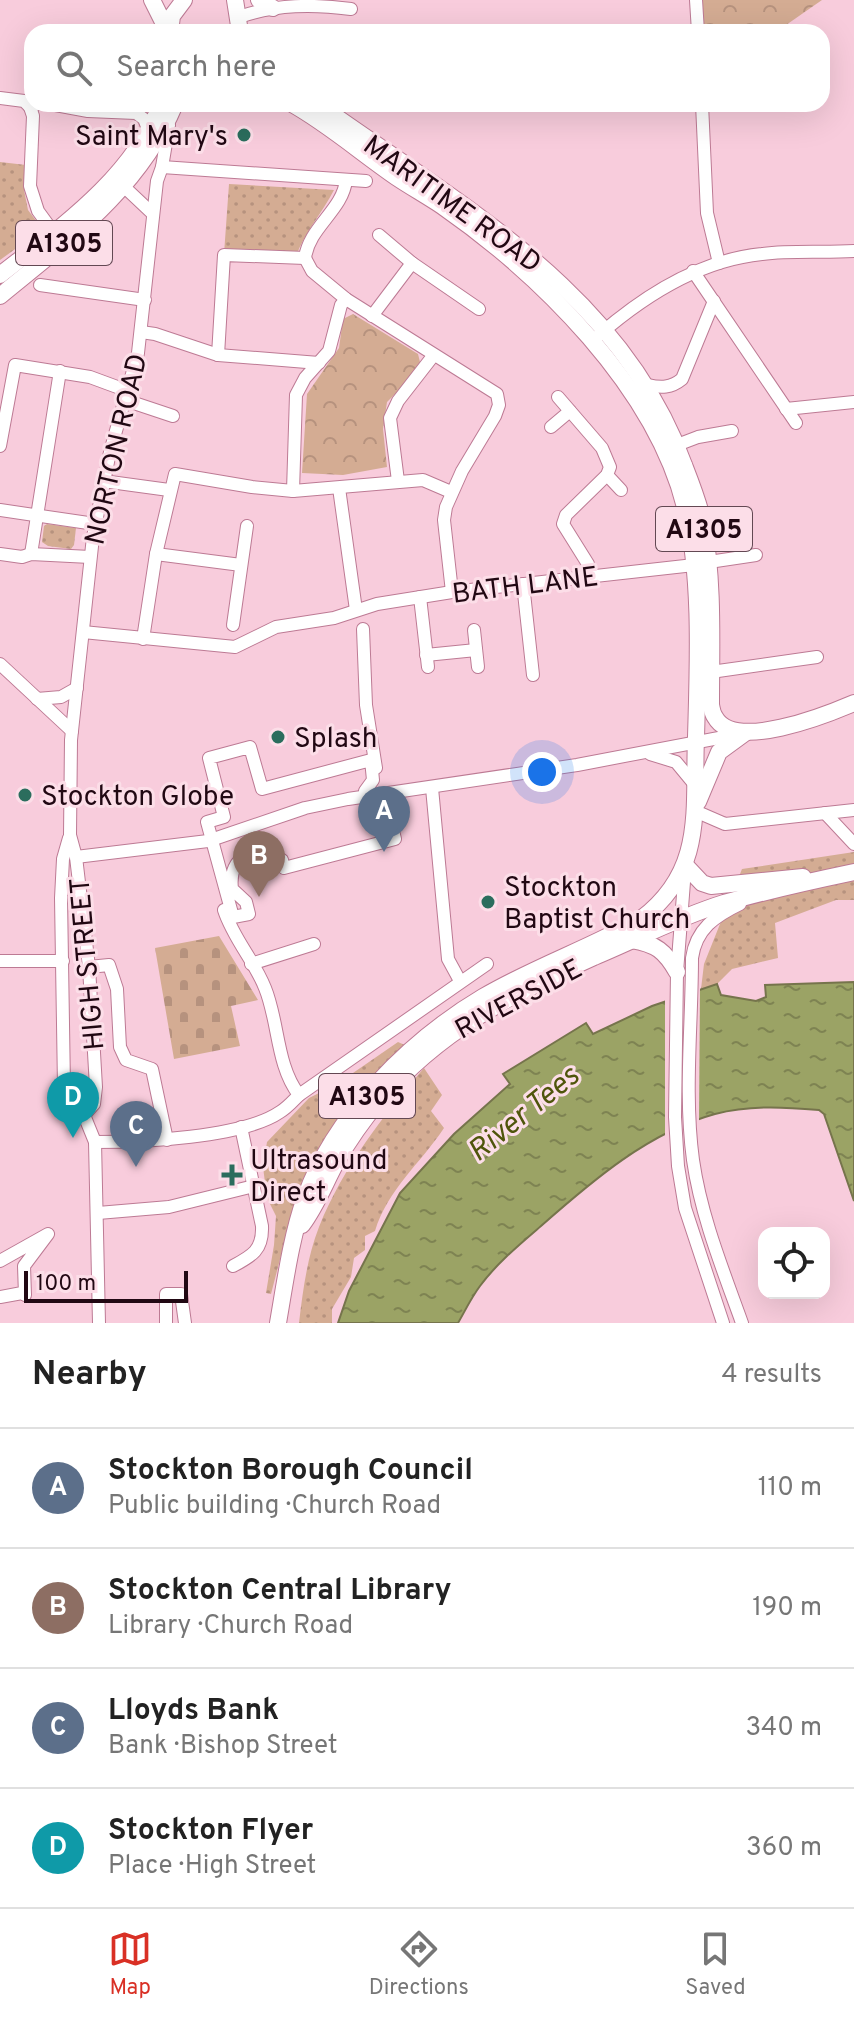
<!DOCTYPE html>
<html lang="en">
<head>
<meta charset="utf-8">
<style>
	:root { --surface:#fff; --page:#f6f6f6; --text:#222; --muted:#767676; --line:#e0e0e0; --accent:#d93025 }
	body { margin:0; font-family:Overpass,sans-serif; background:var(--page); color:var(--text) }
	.controls { position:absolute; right:24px; bottom:24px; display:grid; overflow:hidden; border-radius:16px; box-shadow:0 8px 32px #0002 }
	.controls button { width:72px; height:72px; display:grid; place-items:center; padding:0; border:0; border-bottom:2px solid var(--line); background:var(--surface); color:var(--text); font:40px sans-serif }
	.scale { position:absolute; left:24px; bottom:20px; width:164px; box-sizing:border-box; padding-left:8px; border:4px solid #210813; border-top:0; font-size:22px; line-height:28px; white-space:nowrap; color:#210813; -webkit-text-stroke:6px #fcdee8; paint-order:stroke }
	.you { position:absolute; left:542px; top:772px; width:28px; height:28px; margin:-20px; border:6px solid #fff; border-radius:50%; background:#1a73e8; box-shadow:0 0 0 12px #1a73e833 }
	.badge { display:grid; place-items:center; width:52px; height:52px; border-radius:50%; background:var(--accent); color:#fff; font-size:26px; font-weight:700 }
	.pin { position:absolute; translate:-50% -66px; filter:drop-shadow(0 2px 4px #0008) }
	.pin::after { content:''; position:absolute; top:42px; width:28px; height:24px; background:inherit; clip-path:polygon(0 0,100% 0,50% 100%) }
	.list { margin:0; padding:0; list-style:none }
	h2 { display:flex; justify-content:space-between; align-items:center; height:104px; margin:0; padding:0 32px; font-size:34px }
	h2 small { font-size:26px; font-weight:400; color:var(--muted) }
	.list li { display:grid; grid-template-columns:52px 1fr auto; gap:24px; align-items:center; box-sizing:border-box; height:120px; padding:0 32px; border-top:2px solid var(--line) }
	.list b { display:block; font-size:30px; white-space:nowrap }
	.list p { margin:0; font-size:26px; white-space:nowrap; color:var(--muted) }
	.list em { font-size:26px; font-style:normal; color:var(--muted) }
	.icon { flex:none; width:44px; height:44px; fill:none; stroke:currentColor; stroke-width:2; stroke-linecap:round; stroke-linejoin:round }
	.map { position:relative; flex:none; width:854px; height:1323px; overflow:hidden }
	.search { position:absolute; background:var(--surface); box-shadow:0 8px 32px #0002; left:24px; right:24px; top:24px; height:88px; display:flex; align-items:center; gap:20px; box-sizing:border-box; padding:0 28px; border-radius:24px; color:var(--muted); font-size:30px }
	.sheet { height:584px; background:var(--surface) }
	nav { display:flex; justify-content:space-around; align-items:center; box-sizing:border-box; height:112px; border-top:2px solid var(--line); background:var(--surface); font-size:22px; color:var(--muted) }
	nav a { display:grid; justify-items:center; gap:4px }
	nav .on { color:var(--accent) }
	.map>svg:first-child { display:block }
	.grass { fill:url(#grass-dots) }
	.forest { fill:url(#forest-crowns) }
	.cemetery { fill:url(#cemetery-stones) }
	.water { fill:url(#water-ripples); stroke:#76744c; stroke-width:2 }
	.pier { fill:#f8ccdc }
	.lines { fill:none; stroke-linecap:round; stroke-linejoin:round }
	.minor-casing { stroke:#bd7a94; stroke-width:14 }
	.major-casing { stroke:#bd7a94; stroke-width:18 }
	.minor { stroke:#fff; stroke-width:12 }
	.major { stroke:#fff; stroke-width:16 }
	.poi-dot { fill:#2b6d5d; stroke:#fcdee8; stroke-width:3 }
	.labels { text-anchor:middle; stroke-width:6; stroke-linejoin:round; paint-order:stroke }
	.shield { fill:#fcdee8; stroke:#634853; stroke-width:2 }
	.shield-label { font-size:26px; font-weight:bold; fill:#210813 }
	.poi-label { font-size:28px; fill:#210813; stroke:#fcdee8; text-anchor:start }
	.street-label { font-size:28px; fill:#210813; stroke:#fcdee8 }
	.water-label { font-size:30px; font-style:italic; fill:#4f550b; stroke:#fcdee8 }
</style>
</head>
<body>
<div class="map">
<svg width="854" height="1323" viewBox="0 0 854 1323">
	<defs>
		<pattern id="grass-dots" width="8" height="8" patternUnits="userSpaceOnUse" patternTransform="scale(2)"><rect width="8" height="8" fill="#d4ac93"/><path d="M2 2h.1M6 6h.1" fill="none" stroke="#b6927e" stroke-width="1.8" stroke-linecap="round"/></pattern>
		<pattern id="forest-crowns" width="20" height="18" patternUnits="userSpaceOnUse" patternTransform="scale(2)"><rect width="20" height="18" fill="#d4ac93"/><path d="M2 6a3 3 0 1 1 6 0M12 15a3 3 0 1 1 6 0" fill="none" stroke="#b6927e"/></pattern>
		<pattern id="cemetery-stones" width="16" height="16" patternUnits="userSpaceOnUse" patternTransform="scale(2)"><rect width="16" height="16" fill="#d4ac93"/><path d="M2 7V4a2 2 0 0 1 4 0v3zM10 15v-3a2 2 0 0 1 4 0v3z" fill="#b6927e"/></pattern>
		<pattern id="water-ripples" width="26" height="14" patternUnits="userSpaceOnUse" patternTransform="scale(2)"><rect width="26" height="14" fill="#9ba365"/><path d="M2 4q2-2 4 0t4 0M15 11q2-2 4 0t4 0" fill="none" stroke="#7e8352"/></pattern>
	</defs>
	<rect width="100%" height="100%" fill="#f8ccdc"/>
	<!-- grass -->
	<g class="grass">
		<polygon points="0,162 26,165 24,190 28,210 40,226 36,234 0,260"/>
		<path d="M229,184L334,190C322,213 305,232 296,256L224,254Z"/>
		<polygon points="47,524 76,528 74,545 71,549 48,546 42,542 44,526"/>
		<polygon points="854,852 854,900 836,900 775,923 778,958 732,969 717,984 701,989 704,964 742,869"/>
		<polygon points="398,1042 407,1046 286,1236 271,1294 266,1293 274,1245 276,1216 267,1198 263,1167 267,1142 309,1098 337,1084"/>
		<path d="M424,1068L442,1095L431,1111L444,1128C420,1164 388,1189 375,1231L365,1236V1250L354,1258L351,1277L332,1309V1323H299C303,1290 307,1258 319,1227C343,1167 383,1116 424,1068Z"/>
	</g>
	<!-- forest -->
	<g class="forest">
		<polygon points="700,0 822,0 776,32 702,32"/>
		<polygon points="353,314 418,354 420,362 401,388 387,402 383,429 387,467 343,475 302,473 307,394 339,348 343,319"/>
	</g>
	<!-- cemetery -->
	<polygon class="cemetery" points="219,936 258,1000 231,1006 240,1046 174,1059 155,948"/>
	<!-- water -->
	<path class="water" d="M854,982V1201L824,1114L819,1110C784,1107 750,1105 715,1114C649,1132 592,1181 541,1226C520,1244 497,1263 480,1286C471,1298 465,1311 458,1323H338L349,1291L400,1193L454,1134L510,1084L503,1074L586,1023L593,1034L652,1006L717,984L721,995L756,1001L766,997L765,985Z"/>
	<!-- pier -->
	<polygon class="pier" points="700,986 699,1123 665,1138 665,998"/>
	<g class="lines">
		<defs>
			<g id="minor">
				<polyline points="696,0 698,32"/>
				<path d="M239,17C277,4 313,4 351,9"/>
				<polyline points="0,98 24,101 30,107 37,104"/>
				<polyline points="50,104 88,111 136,113 144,119 149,131"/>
				<polyline points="702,104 707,213 719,263"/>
				<polyline points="30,107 33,116 30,186 38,211 54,233"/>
				<polyline points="162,167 366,181"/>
				<polyline points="118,181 153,214"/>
				<polyline points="379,235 412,263 479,309"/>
				<polyline points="305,258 312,271 346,299 497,394 499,405 495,416 462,471 446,507 444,520 452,592"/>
				<path d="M305,258C309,227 343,210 346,180"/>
				<polyline points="693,271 796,423"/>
				<polyline points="40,285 145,300"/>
				<polyline points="372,316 412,263"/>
				<polyline points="141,332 155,334 218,355 319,363"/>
				<path d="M599,335C645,295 701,260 762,254C793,250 823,253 854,251"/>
				<polyline points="218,355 224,255 305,258"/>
				<path d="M648,385C661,388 671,388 682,379L714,301"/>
				<polyline points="558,397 602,448 610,467 607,475 566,515 563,524 588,564 589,577"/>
				<polyline points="125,400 173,416"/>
				<polyline points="786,409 854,402"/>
				<polyline points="551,427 570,411"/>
				<polyline points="677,445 698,437 732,431"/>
				<polyline points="0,446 15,365 90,377 128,391"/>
				<polyline points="607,475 621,490"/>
				<polyline points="103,481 169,490"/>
				<polyline points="398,481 390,418 398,401 433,356"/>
				<polyline points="339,488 356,610"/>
				<polyline points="293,491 296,395 305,378 329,351 341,305 346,299"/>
				<polyline points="0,510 95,524"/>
				<polyline points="0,554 22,557 31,554 90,557"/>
				<polyline points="31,554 60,371"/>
				<polyline points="156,554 241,565"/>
				<polyline points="709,562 756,555"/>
				<polyline points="523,584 533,675"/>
				<polyline points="420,597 428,667"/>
				<polyline points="233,625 247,526"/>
				<polyline points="363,629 366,705 376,768"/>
				<polyline points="474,630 478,667"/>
				<polyline points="83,632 235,647 276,627 334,618 377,604 452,592 694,565"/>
				<polyline points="143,639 156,554 175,474 252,487 293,491 423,480 451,492"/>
				<polyline points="426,655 476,650"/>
				<polyline points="0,664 72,731"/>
				<polyline points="711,672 817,657"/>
				<polyline points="37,699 61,697 77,688"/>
				<path d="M250,747L262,789L371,760L373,780L365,791L366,802L388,811L395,839L284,868L282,860C256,846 228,854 232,889L246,902L249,914L233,917L207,822L224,817L209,758Z"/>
				<polyline points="650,754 676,762 695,785"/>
				<polyline points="432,788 448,959 460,981"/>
				<polyline points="695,811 725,824 854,810"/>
				<polyline points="825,813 854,844"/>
				<polyline points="69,838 63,859 61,898 64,1087 84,1115 95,1142 99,1323"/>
				<polyline points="76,857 208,841 305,808 348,799 577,765 740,734"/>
				<polyline points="685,869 677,972 675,1117 678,1166 685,1208 723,1323"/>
				<path d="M740,904C715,916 696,929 692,958C692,1025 684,1094 693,1160C701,1216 723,1270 742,1323"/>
				<path d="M224,910C234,940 254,960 265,988C279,1022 276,1065 299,1095"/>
				<polyline points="0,961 63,961"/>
				<polyline points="251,964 314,944"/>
				<polyline points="89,967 109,965 117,989 120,1047 126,1060 152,1069 167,1140"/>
				<polyline points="84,1115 94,1104 96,1087 89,967 76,857 70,835 71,740 93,537 110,452 138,353 157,181 162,167 169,125"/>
				<path d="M95,1142C141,1142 242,1138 280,1112C287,1108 293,1101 299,1095L487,964"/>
				<polyline points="98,1213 169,1207 254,1186"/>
				<polyline points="0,1261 48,1234 24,1266 25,1295 22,1293 0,1297"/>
				<path d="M233,1266C252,1256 263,1250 262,1226L241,1127"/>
				<polyline points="166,1323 166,1294 181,1294 185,1323"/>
			</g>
			<g id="major">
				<polyline points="152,0 168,32"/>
				<polyline points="235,0 240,32"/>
				<polyline points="259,0 273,8"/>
				<polyline points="170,32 172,16 184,0"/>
				<path d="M318,104C459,205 622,292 684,465C691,483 699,503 703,522C714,583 711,643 711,705C712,709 712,713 715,717C734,752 826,715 854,703"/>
				<path d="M0,275C61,227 131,179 161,104"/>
				<path d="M0,296C68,240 140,188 175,104"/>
				<polyline points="698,802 719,752 745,733"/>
				<polyline points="686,866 702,883 711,886 803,877"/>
				<path d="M632,940C656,944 665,951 677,972"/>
				<path d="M302,1225C317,1205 325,1183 337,1161C349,1140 363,1120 379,1101C440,1030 510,995 594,957C637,939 679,917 724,903C766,891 811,881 854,872"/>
				<path d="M278,1323C285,1283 291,1237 305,1198C334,1116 409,1041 483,997C534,967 590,948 641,919C706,870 693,809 696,737C698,666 702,576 685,507C655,387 541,275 442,206C427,196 411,187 396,177C361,153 328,124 292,104"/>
			</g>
		</defs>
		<!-- minor casing -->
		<use href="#minor" class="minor-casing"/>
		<!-- major casing -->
		<use href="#major" class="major-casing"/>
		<!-- minor -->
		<use href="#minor" class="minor"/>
		<!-- major -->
		<use href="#major" class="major"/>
	</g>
	<!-- markers -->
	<g class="poi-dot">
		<circle cx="244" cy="135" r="8"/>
		<circle cx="278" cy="737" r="8"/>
		<circle cx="25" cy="795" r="8"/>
		<circle cx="488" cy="902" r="8"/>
		<path d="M228 1163h8v8h8v8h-8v8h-8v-8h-8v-8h8z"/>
	</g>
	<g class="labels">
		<!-- shield labels -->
		<g class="shield">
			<rect x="16" y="221" width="96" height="44" rx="6"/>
			<rect x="656" y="507" width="96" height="44" rx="6"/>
			<rect x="319" y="1074" width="96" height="44" rx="6"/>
		</g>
		<g class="shield-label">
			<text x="64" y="252">A1305</text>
			<text x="704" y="538">A1305</text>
			<text x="367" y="1105">A1305</text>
		</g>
		<!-- poi labels -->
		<g class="poi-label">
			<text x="228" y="145" text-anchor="end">Saint Mary's</text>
			<text x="294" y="747">Splash</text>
			<text x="41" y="805">Stockton Globe</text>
			<text x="504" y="896">Stockton<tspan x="504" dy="32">Baptist Church</tspan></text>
			<text x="250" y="1169">Ultrasound<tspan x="250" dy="32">Direct</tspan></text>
		</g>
		<!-- street labels -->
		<g class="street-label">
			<text transform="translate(453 203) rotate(36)" y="10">MARITIME ROAD</text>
			<text transform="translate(115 449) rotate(-77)" y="10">NORTON ROAD</text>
			<text transform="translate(525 584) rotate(-7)" y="10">BATH LANE</text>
			<text transform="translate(86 964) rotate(-95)" y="10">HIGH STREET</text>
			<text transform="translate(518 998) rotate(-28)" y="10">RIVERSIDE</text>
		</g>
		<!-- water labels -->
		<g class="water-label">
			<text transform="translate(523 1113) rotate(-39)" y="10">River Tees</text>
		</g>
	</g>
</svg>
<div class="controls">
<button><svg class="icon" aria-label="locate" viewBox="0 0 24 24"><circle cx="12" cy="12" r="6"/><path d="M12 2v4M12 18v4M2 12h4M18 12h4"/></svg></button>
</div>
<div class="scale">100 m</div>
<div class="you"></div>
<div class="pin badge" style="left:384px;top:852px;background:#5c6f8a">A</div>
<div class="pin badge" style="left:259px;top:897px;background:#8d6e63">B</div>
<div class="pin badge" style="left:136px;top:1167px;background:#5c6f8a">C</div>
<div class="pin badge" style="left:73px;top:1138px;background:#0f9aa8">D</div>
<div class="search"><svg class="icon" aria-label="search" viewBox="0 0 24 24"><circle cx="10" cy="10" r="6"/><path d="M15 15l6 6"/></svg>Search here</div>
</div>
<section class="sheet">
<h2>Nearby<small>4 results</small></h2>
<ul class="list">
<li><span class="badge" style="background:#5c6f8a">A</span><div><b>Stockton Borough Council</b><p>Public building · Church Road</p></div><em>110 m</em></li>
<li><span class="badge" style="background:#8d6e63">B</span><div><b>Stockton Central Library</b><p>Library · Church Road</p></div><em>190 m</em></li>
<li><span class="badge" style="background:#5c6f8a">C</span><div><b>Lloyds Bank</b><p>Bank · Bishop Street</p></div><em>340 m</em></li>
<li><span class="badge" style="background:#0f9aa8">D</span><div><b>Stockton Flyer</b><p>Place · High Street</p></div><em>360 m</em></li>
</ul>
</section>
<nav>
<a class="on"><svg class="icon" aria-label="map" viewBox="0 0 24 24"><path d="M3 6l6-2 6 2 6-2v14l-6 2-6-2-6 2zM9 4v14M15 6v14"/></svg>Map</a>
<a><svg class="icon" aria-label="directions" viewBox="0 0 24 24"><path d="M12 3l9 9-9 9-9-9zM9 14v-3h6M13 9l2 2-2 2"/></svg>Directions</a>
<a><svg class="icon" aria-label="saved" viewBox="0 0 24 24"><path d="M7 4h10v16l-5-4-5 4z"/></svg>Saved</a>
</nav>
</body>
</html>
